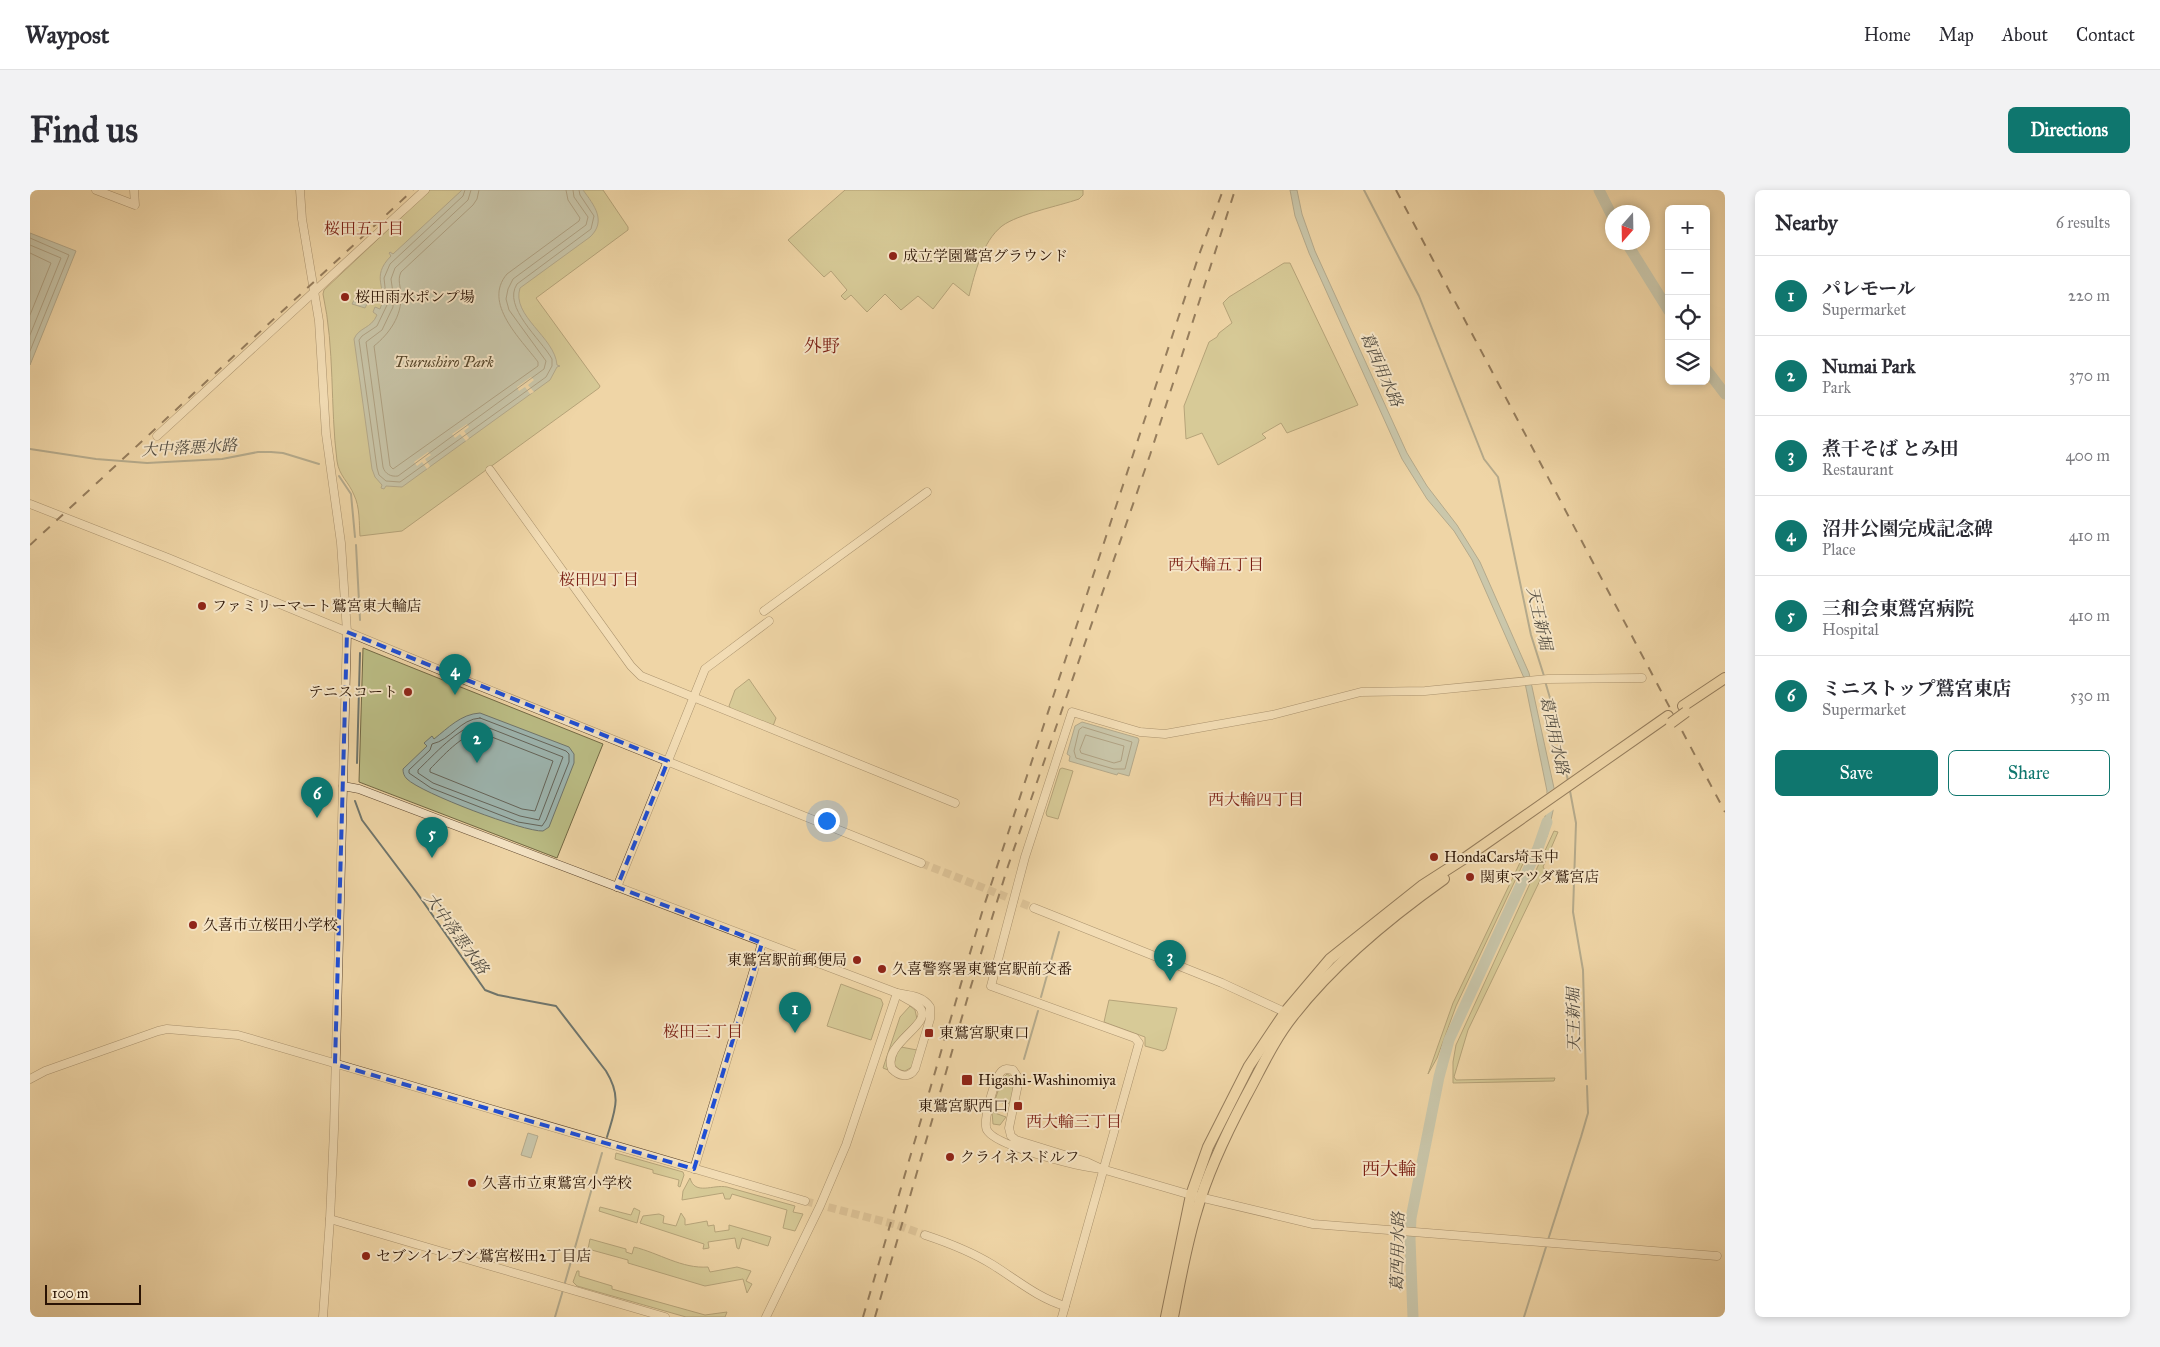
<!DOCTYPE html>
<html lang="en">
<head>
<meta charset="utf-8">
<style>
	:root { --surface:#fff; --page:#f2f2f3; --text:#2b2b33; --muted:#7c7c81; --line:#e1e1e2; --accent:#0f766e }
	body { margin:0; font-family:"IM FELL Great Primer","Noto Serif JP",serif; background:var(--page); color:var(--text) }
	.controls { position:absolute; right:15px; top:15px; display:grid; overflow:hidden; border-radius:8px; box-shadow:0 2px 8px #0003 }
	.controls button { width:45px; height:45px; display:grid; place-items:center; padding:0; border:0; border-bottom:1px solid var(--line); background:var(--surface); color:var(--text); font:25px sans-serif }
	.compass { position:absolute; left:1575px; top:15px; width:45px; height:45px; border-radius:50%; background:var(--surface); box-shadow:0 2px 8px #0003; rotate:200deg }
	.scale { position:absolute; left:15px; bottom:12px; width:96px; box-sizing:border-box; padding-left:5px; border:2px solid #2a1304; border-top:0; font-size:14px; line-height:18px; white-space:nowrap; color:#2a1304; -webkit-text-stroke:4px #f5e4c5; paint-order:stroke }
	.you { position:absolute; left:796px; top:630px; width:18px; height:18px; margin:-12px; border:4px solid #fff; border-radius:50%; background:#1a73e8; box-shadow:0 0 0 8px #1a73e833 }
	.badge { display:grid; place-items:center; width:32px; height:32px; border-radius:50%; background:var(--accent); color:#fff; font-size:16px; font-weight:700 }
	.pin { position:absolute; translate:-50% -41px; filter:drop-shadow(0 1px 2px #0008) }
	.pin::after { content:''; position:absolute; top:26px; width:18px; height:15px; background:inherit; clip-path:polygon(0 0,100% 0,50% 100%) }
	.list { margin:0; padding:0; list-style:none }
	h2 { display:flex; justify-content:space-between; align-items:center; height:65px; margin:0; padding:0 20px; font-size:21px }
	h2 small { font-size:16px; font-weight:400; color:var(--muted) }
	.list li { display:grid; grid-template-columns:32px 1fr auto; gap:15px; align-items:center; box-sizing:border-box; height:80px; padding:0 20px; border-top:1px solid var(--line) }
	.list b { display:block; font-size:19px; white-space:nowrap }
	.list p { margin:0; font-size:16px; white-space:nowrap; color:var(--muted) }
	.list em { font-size:16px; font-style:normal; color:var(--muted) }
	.actions { display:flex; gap:10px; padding:15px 20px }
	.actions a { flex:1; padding:11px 0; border:1px solid var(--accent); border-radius:8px; text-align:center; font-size:18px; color:var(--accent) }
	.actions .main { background:var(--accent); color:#fff }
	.icon { flex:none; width:28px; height:28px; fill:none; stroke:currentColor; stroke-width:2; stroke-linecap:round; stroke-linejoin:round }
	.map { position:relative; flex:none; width:1695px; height:1127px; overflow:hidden; border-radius:8px }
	header { display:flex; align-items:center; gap:30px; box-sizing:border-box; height:70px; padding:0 25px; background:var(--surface); border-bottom:1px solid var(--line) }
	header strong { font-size:24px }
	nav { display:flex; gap:28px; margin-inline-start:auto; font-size:18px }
	.intro { display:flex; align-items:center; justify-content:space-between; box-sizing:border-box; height:120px; padding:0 30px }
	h1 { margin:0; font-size:35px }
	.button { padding:12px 22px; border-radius:8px; background:var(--accent); color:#fff; font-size:18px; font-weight:700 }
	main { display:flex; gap:30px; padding:0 30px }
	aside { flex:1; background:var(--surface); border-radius:8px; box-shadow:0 2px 8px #0003 }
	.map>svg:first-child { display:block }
	.green { fill:#bbbd85; stroke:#726844 }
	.water { fill:#9db6b1; stroke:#6f756c }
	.pier { fill:#efd5a6 }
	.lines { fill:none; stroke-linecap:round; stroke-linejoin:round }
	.shore { stroke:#64645a; stroke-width:1 }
	.stream { stroke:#6f756c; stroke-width:2 }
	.river { stroke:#9db6b1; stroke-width:11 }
	.minor-tunnel { stroke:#c8ae86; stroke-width:8; stroke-dasharray:8 4; stroke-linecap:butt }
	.minor-casing { stroke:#5b442c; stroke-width:9 }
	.major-casing { stroke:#2a1304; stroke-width:12 }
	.minor { stroke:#f5e4c5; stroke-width:8 }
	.major { stroke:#efd5a6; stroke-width:10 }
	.rail { stroke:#2a1304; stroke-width:2; stroke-dasharray:9 9; stroke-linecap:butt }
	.major-bridge-casing { stroke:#2a1304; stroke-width:12; stroke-linecap:butt }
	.major-bridge { stroke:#efd5a6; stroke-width:10 }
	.marked { fill:none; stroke:#1d4ed8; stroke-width:4; stroke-dasharray:10 6; stroke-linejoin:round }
	.poi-dot { fill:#8f2418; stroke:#f5e4c5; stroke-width:2 }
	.labels { text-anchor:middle; stroke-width:4; stroke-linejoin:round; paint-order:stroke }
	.poi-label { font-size:15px; fill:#2a1304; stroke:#f5e4c5; text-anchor:start }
	.park-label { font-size:15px; font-style:italic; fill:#56462b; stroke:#f5e4c5 }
	.neighbourhood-label { font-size:16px; fill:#7a1f14; stroke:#f5e4c5 }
	.water-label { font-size:16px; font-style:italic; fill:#524c41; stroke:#f5e4c5 }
	.quarter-label { font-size:18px; fill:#7a1f14; stroke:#f5e4c5 }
</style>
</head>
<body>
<header>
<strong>Waypost</strong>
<nav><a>Home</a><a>Map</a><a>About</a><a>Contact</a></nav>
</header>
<div class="intro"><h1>Find us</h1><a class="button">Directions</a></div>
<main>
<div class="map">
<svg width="1695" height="1127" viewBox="0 0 1695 1127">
	<rect width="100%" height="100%" fill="#efd5a6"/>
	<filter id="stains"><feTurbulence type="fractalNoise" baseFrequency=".004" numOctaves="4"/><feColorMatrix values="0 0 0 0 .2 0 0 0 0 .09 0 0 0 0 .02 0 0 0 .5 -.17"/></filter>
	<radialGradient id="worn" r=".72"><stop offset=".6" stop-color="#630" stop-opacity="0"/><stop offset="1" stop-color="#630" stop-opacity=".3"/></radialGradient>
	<!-- green -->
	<g class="green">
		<path d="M400,0H573L598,37V40L506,108L570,196L569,198L372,341L330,346C329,333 330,317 324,305C319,292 309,286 307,271C300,216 305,159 293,104L294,100Z"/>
		<path d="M815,0H1053V5L1049,9C1029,16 988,24 972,36C952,52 945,83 939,106L923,93L903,119L888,106L871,120L855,104L837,122L821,105L815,110L811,106L817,100L801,81L794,87L758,50Z"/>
		<polygon points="1254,73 1260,73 1328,215 1257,243 1251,233 1232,244 1236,248 1188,275 1172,243 1156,249 1154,216 1179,152 1187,147 1189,143 1202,133 1193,113 1199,107"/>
		<polygon points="333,458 573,554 527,668 329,592"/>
		<polygon points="719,489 746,528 743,536 701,519 699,516 705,500"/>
		<polygon points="1032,578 1043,581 1028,629 1017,626 1016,623 1030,579"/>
		<polygon points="1524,641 1528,642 1513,677 1515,680 1438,840 1424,887 1426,890 1525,888 1524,891 1423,893 1423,872 1426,855"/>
		<polygon points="1496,660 1499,661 1426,816 1407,868 1398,884 1423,813"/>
		<polygon points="811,794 851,809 853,814 841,850 797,836"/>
		<polygon points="1079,810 1147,818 1136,859 1133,861 1115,856 1115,847 1074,832"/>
		<path d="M880,816L885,820L887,829C874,844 853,857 858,880L853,878L870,827Z"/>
		<polygon points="871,857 887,860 882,877 875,881 870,880 864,875 867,861"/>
		<path d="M977,884L984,888C986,896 984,910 977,915L965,910L972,889Z"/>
		<polygon points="962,922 976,927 970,935 963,934"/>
		<polygon points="586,963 653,982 654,985 650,997 648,996 649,990 623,983 623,980 585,969"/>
		<path d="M660,988C665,1006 683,994 697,997L765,1016L763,1022L773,1024L765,1041L753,1038L757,1020L702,1004L700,1009H695L693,1003L652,1010L653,1001Z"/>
		<polygon points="570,1017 601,1025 604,1018 610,1021 607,1033 569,1021"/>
		<polygon points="651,1023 655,1029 655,1035 677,1031 678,1036 684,1035 685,1042 699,1040 699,1035 741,1047 738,1056 712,1048 709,1059 707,1058 705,1048 678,1052 679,1058 673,1059 674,1054 610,1033 613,1026 629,1024 634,1026 633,1033 646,1036"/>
		<path d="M560,1049L596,1059V1062L602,1064L604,1057C629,1063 652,1079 678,1077L680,1082L707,1077L721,1081L716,1091L722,1094L717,1103L713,1089L675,1096L598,1073V1070L558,1059Z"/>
		<polygon points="547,1081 549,1081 549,1086 582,1096 582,1099 675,1125 697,1122 695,1127 656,1127 547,1096 543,1092"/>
	</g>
	<!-- water -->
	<g class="water">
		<path d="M432,0H553C564,15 577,31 560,47L490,98C481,126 525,147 527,175L530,176L527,177L520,190L372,297L356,296L354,299L351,298L352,295L345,287L342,279L324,149C329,137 341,139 347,125L343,122L345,117L350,119C359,98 339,88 361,66L359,63L360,62L363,64Z"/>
		<polygon points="1260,0 1267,0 1272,24 1285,61 1377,263 1397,296 1427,335 1450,372 1499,483 1524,598 1523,621 1517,647 1511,643 1516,622 1517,601 1494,488 1442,370 1424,341 1397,309 1372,269 1279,63 1265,26"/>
		<polygon points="0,43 46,61 0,175"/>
		<polygon points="326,106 337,114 335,118 322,114"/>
		<path d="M450,523L539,557L544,564V573L519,637L513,641C494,642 391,603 377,589C374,586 373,583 373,579L397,556L394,553L402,546L404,549C418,538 431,524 450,523Z"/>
		<polygon points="1052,532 1108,548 1109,550 1099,586 1088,583 1087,585 1039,571 1040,566 1037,564 1045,536"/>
		<polygon points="498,943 508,946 501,968 491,965"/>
	</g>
	<!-- pier -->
	<g class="pier">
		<polygon points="501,187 504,190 498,195 504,202 500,204 495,197 489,201 487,197"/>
		<polygon points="437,234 439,237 434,241 439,248 436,251 430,244 425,248 422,244"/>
		<polygon points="398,262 401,265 395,269 400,276 397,279 392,272 387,276 384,272"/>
		<polygon points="1526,597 1526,618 1513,627 1514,605"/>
	</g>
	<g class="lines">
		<!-- shore -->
		<g class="shore">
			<path d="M435,0L433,6L360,74L354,88L357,115L347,136L332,146L329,150L347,278L349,285L356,291L370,292L516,187L522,176V169C511,149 472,117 487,94L561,39L564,26L550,5L549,0"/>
			<path d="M441,0L438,10L365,78L361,89L363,103V117L352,140L336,152L353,277C355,284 361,287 368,286L514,179L516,171L479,120L476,109L478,99L483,89L556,35L558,27L544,7L543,0"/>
			<path d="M449,0L447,9L443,15L371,82C367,91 371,96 371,105C372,126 359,144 344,156L360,276L363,279L508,176V172C491,149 452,113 477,84L549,31L550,28L538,10L536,0"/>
			<polyline points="0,48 39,65 0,161"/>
			<polyline points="0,55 31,68 0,145"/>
			<polyline points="0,63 21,73 0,125"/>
			<path d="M450,528L536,561L539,564V572L516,630L512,636L488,632L401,598L379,583V580L400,560L402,554C421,550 430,529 450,528Z"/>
			<path d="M449,534L533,567L509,630L490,626L403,593L388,583V580C403,566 429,536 449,534Z"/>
			<polygon points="1053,537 1102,552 1095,579 1084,579 1046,568 1044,561 1049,540"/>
			<path d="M449,542L523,571L505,621L492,619L400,582V579C413,566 431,545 449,542Z"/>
			<polygon points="1056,545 1094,556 1091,571 1084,573 1051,563 1050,560"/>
		</g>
		<!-- stream -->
		<g class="stream">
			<polyline points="1334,0 1389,106 1454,269 1468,287 1501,445 1514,486"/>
			<polyline points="0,259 66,269 117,273 192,269 228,262 241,262 253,263 289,274"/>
			<polyline points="309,286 321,304 325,347"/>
			<polyline points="326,355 330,430"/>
			<polyline points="1515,491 1525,525 1538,591"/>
			<polyline points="327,573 330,463"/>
			<polyline points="1540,601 1546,633 1543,722 1553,780 1556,889"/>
			<path d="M325,611L332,630L387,703L455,800L468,805L526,816L576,881C592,907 585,920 577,947"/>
			<polyline points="1011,807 1029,742"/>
			<polyline points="994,869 1008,821"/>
			<polyline points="1518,1050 1551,947 1558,923 1557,896"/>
			<polyline points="534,1096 572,963"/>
			<polyline points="525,1127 533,1100"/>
			<polyline points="1494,1127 1516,1057"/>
		</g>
		<!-- river -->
		<g class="river">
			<polyline points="1569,0 1582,26"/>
			<polyline points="1596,52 1639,121"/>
			<polyline points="1676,179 1695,204"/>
			<polyline points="1383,1127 1380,1049 1381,1028 1409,887 1419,850 1508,658 1517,632"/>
		</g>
		<!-- minor-tunnel -->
		<g class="minor-tunnel">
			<polyline points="891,673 1004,718"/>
			<polyline points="775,1011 867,1035 895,1045"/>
		</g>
		<defs>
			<g id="minor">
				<polyline points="66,0 105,15 104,0"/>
				<polyline points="270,0 272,29 289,131 296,244 311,353 317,442 304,940 300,1029 293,1127"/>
				<polyline points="127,246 395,0"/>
				<polyline points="460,280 601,476 611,486 925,613"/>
				<polyline points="0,314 138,368 417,483 891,673"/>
				<polyline points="734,421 897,302"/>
				<path d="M313,596L329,599L867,803C879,805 893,806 900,817V829L885,879C879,889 869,886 862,879C851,854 904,834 890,818C885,812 873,808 867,803"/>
				<polyline points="587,697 675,479 739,431"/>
				<polyline points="1004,718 1192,793 1259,824"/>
				<polyline points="0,889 15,881 128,841 137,839 208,845 775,1011"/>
				<polyline points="664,979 732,753"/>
				<path d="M1072,979C1052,977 966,957 957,940C952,932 965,887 972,881C975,878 978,879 983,880L989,889L979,938L981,946L986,950L1057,972L1072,979L1161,1005L1283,1034L1687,1066"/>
				<polyline points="300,1029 635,1127"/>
				<path d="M895,1045C919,1053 942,1062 963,1075C987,1090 1008,1108 1035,1116"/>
				<polyline points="736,1127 790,1016 816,955 867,803"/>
				<polyline points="1032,1127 1109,853 1105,848 961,796 995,667 1042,522 1110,542 1135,544 1242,525 1331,502 1395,501 1518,489 1612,488"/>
			</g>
			<g id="major">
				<polyline points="1653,516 1695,488"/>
				<polyline points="1136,1127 1161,1005 1178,957 1219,876 1256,821 1300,769 1393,695 1435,668 1638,526"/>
				<path d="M1143,1127C1150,1091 1156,1055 1167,1020C1178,981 1196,944 1215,908C1230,881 1243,851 1263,826C1304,773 1359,728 1414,689"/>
			</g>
		</defs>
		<!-- minor casing -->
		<use href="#minor" class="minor-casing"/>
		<!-- major casing -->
		<use href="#major" class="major-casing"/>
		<!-- minor -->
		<use href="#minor" class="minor"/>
		<!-- major -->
		<use href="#major" class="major"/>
		<!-- rail -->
		<g class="rail">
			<polyline points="1366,0 1695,622"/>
			<polyline points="0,355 383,0"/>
			<polyline points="833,1127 953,719 1169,65 1193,0"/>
			<polyline points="845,1127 941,796 978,676 1120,265 1205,0"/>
		</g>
		<defs>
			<polyline id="major-bridge" points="1641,533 1656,522"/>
		</defs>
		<!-- major-bridge casing -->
		<use href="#major-bridge" class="major-bridge-casing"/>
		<!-- major-bridge -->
		<use href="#major-bridge" class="major-bridge"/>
	</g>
	<!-- marked area -->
	<path d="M0 0H1695V1127H0ZM317,442L638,571L587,697L732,753L664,979L305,874Z" fill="#efd5a6" fill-opacity=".55" fill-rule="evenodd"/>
	<path class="marked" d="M317,442L638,571L587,697L732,753L664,979L305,874Z"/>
	<!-- markers -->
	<g class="poi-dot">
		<circle cx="863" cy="66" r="5"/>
		<circle cx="315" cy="107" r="5"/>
		<circle cx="172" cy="416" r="5"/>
		<circle cx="378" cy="502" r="5"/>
		<circle cx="1404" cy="667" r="5"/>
		<circle cx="1440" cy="687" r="5"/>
		<circle cx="163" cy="735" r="5"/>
		<circle cx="827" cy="770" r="5"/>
		<circle cx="852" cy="779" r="5"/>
		<rect x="894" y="838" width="10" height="10" rx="2.5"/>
		<rect x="931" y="884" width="12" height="12" rx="2.5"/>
		<rect x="983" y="911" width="10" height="10" rx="2.5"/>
		<circle cx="920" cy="967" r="5"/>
		<circle cx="442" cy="993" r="5"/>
		<circle cx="336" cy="1066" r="5"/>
	</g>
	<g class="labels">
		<!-- poi labels -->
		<g class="poi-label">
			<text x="873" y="71">成立学園鷲宮グラウンド</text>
			<text x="325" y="112">桜田雨水ポンプ場</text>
			<text x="182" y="421">ファミリーマート鷲宮東大輪店</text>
			<text x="368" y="507" text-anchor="end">テニスコート</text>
			<text x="1414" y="672">HondaCars埼玉中</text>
			<text x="1450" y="692">関東マツダ鷲宮店</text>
			<text x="173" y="740">久喜市立桜田小学校</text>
			<text x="817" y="775" text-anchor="end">東鷲宮駅前郵便局</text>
			<text x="862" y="784">久喜警察署東鷲宮駅前交番</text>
			<text x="909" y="848">東鷲宮駅東口</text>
			<text x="948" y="895">Higashi-Washinomiya</text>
			<text x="978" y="921" text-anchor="end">東鷲宮駅西口</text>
			<text x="930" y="972">クライネスドルフ</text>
			<text x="452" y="998">久喜市立東鷲宮小学校</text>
			<text x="346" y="1071">セブンイレブン鷲宮桜田2丁目店</text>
		</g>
		<!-- park labels -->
		<g class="park-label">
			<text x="414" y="177">Tsurushiro Park</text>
		</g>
		<!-- neighbourhood labels -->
		<g class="neighbourhood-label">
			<text x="334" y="44">桜田五丁目</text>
			<text x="1186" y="380">西大輪五丁目</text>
			<text x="569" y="395">桜田四丁目</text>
			<text x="1226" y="615">西大輪四丁目</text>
			<text x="673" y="847">桜田三丁目</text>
			<text x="1044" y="937">西大輪三丁目</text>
		</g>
		<!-- water labels -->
		<g class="water-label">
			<text transform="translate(1352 179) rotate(66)" y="6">葛西用水路</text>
			<text transform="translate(159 257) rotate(-3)" y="6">大中落悪水路</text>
			<text transform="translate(1510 428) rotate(77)" y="6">天王新堀</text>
			<text transform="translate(1525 545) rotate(77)" y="6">葛西用水路</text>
			<text transform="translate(427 743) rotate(54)" y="6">大中落悪水路</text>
			<text transform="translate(1543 830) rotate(-91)" y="6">天王新堀</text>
			<text transform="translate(1367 1062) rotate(-89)" y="6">葛西用水路</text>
		</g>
		<!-- quarter labels -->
		<g class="quarter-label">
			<text x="792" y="162">外野</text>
			<text x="1359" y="985">西大輪</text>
		</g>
	</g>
	<rect width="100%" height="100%" filter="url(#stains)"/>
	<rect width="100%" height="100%" fill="url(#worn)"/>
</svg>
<div class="controls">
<button>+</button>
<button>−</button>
<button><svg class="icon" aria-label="locate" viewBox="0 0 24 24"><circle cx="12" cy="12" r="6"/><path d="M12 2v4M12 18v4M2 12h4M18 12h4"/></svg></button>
<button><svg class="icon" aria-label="layers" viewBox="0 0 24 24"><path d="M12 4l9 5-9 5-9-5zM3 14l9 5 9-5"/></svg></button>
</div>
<svg class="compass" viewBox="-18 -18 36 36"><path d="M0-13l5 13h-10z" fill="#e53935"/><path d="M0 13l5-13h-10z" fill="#7c7c81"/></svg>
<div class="scale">100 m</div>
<div class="you"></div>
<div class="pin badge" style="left:765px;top:843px">1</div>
<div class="pin badge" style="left:447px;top:573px">2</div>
<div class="pin badge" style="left:1140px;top:791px">3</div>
<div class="pin badge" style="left:425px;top:505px">4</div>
<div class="pin badge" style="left:402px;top:668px">5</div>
<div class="pin badge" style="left:287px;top:628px">6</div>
</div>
<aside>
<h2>Nearby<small>6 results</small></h2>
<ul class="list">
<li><span class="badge">1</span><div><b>パレモール</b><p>Supermarket</p></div><em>220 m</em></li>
<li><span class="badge">2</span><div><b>Numai Park</b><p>Park</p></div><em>370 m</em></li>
<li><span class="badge">3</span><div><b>煮干そば とみ田</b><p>Restaurant</p></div><em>400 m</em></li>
<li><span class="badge">4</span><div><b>沼井公園完成記念碑</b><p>Place</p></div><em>410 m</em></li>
<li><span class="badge">5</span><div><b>三和会東鷲宮病院</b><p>Hospital</p></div><em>410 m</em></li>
<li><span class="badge">6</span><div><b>ミニストップ鷲宮東店</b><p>Supermarket</p></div><em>530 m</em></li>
</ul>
<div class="actions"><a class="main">Save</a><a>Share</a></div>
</aside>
</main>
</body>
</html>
